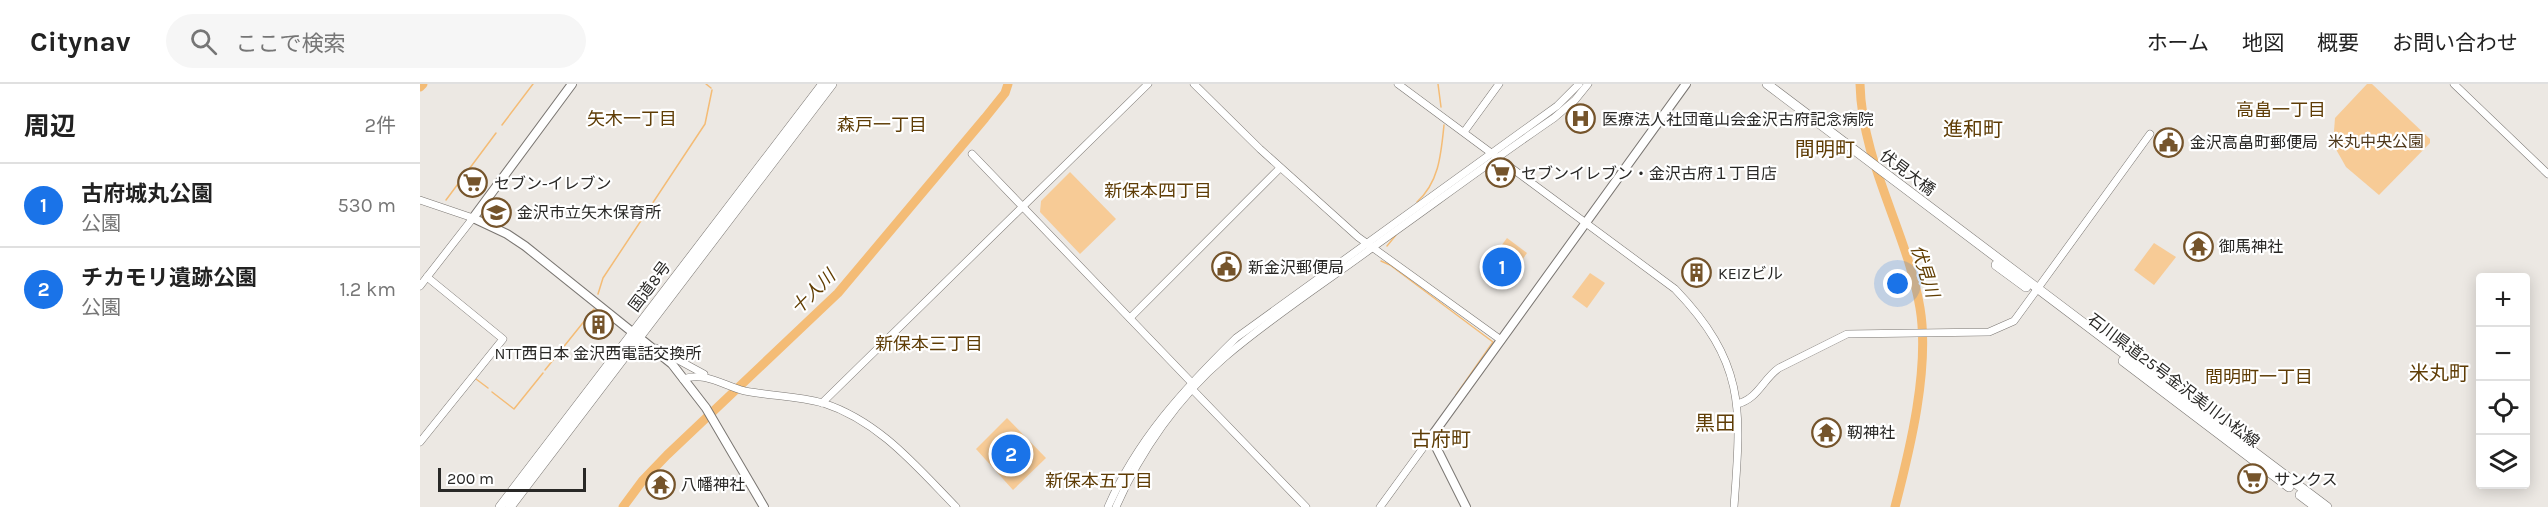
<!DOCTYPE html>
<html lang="ja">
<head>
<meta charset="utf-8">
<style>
	:root { --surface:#fff; --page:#f6f6f6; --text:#222; --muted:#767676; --line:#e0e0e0; --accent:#1a73e8 }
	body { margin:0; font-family:Karla,"Noto Sans JP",sans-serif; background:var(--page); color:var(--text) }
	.controls { position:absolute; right:18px; bottom:18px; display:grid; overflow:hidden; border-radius:6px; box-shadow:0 3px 15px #0003 }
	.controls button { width:54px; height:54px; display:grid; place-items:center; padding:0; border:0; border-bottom:2px solid var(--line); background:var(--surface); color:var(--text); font:30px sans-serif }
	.scale { position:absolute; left:18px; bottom:15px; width:148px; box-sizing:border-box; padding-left:6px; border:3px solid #292826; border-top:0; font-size:16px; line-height:21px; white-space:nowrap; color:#292826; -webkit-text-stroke:4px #fff; paint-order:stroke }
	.you { position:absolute; left:1478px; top:200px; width:21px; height:21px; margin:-15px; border:4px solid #fff; border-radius:50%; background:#1a73e8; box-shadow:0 0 0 9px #1a73e833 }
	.badge { display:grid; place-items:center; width:39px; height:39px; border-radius:50%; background:var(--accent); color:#fff; font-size:20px; font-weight:700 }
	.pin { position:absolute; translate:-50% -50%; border:3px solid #fff; box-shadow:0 2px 6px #0006 }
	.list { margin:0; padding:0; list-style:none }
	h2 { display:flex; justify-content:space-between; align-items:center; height:78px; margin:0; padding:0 24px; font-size:26px }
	h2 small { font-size:20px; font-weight:400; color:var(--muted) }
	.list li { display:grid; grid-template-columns:39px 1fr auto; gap:18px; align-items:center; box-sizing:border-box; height:84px; padding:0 24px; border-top:2px solid var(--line) }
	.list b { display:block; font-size:22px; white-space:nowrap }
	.list p { margin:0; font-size:20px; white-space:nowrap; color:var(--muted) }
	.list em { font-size:20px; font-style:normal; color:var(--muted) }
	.icon { flex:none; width:33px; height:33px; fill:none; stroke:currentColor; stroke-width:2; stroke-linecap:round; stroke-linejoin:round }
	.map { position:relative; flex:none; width:2128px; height:423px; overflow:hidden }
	header { display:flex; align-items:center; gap:36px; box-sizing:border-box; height:84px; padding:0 30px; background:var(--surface); border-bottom:2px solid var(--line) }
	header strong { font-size:28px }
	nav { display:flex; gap:33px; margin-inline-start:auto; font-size:21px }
	.search { width:420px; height:54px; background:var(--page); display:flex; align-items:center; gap:15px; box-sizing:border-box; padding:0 21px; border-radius:33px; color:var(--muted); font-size:22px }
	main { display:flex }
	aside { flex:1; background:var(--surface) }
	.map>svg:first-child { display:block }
	.green { fill:#f7cb96 }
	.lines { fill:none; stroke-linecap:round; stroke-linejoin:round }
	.stream { stroke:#f4bc76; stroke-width:1.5 }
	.river { stroke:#f4bc76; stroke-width:9 }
	.tertiary-casing { stroke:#7a7672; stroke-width:8 }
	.secondary-casing { stroke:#7a7672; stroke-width:10 }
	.primary-casing { stroke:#7a7672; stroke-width:10 }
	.trunk-casing { stroke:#7a7672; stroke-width:10 }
	.tertiary { stroke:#fff; stroke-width:7 }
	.secondary { stroke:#fff; stroke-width:8 }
	.primary { stroke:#fff; stroke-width:9 }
	.trunk { stroke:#fff; stroke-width:9 }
	.labels { text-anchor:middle; stroke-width:4.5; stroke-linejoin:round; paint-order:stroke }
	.poi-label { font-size:16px; fill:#292826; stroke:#fff; text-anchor:start }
	.park-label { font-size:16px; fill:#4f381a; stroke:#fff }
	.street-label { font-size:16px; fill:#292826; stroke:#fff }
	.neighbourhood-label { font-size:18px; fill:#5f3d06; stroke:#fff }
	.water-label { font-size:18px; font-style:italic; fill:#613d01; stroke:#fff }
	.quarter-label { font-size:20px; fill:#5f3d06; stroke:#fff }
</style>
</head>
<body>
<header>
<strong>Citynav</strong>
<div class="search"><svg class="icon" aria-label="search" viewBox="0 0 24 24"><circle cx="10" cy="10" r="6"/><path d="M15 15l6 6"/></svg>ここで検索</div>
<nav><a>ホーム</a><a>地図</a><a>概要</a><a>お問い合わせ</a></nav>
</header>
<main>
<aside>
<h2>周辺<small>2件</small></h2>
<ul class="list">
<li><span class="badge">1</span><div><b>古府城丸公園</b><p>公園</p></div><em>530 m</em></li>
<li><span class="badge">2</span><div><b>チカモリ遺跡公園</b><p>公園</p></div><em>1.2 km</em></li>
</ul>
</aside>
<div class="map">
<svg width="2128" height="423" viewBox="0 0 2128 423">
	<rect width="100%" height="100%" fill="#ece8e3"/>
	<!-- green -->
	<g class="green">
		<polygon points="1947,0 1952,0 2010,55 2010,59 1959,111 1926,83 1913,60 1915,34"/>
		<polygon points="650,88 696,135 660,170 620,128 621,117"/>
		<polygon points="1087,154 1107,169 1084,202 1063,186"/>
		<polygon points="1734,159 1756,173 1734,201 1714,186"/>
		<polygon points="1170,189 1185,199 1167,224 1152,213"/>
		<polygon points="587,334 626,374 593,406 556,365"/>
	</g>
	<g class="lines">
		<!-- stream -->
		<g class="stream">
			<polyline points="286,0 291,4"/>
			<polyline points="1018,0 1021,23"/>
			<polyline points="82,41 113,0"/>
			<polyline points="26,116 76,49"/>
			<path d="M997,118C1019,98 1021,71 1024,41"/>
			<polyline points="967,162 976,151"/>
			<polyline points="961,177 970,181 1073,258 1036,311"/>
			<polyline points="178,210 183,194 285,40 292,6"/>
			<polyline points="125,286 174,225"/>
			<polyline points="56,295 68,304"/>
			<polyline points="72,308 94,325 123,289"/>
		</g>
		<!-- river -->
		<g class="river">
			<path d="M1440,0C1442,80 1487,147 1500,224C1510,284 1490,365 1475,423"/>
			<polyline points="0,3 3,0"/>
			<polyline points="203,423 223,396 247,371 418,209 565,34 585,9 588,0"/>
		</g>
		<defs>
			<g id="tertiary">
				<polyline points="774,0 840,65 938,153 1081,256"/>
				<path d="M978,0L1255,205C1327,280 1321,326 1314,423"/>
				<polyline points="2034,0 2128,90"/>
				<polyline points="1044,48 1079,0"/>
				<polyline points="552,70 771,298 773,306 886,423"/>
				<polyline points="0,116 53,134 0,202"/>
				<polyline points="710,234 860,84"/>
				<polyline points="236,264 284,290"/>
				<path d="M263,295C285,287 304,302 325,307C351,312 377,312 403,319C459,337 496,382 536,423"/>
				<polyline points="402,319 728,0"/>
				<path d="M1317,320C1338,315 1343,295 1359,284L1427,250L1569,248L1594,237L1730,50"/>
				<polyline points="0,358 83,255 7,193"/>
				<path d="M688,423C717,356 764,305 816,254L1137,22L1159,0"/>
				<path d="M696,423C720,368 759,312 805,273C853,232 906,198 956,161C1015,119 1074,75 1134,34L1155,16L1168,0"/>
				<polyline points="960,423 1011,353"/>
			</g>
			<g id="secondary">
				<polyline points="152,0 53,134 87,150 105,162 252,280 286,324 344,423"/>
				<polyline points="1046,423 1011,353 1266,0"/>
			</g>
			<g id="primary">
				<polyline points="1347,0 1907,423"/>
				<polyline points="1576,181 1606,203"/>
				<polyline points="1703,277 1869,403"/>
				<polyline points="1880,411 1896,423"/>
			</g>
			<g id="trunk">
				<polyline points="80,423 403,0"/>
				<polyline points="90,423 412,0"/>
			</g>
		</defs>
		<!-- tertiary casing -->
		<use href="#tertiary" class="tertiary-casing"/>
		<!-- secondary casing -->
		<use href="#secondary" class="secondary-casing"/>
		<!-- primary casing -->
		<use href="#primary" class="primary-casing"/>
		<!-- trunk casing -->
		<use href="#trunk" class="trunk-casing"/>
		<!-- tertiary -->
		<use href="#tertiary" class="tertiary"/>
		<!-- secondary -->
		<use href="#secondary" class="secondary"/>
		<!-- primary -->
		<use href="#primary" class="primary"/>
		<!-- trunk -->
		<use href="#trunk" class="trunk"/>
	</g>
	<!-- icons -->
	<defs>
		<symbol id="hospital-ring" viewBox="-11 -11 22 22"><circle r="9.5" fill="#fff" stroke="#75542b" stroke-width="1.5"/><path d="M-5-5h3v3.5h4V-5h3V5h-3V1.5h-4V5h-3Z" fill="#75542b"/></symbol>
		<symbol id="civic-ring" viewBox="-11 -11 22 22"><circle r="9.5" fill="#fff" stroke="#75542b" stroke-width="1.5"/><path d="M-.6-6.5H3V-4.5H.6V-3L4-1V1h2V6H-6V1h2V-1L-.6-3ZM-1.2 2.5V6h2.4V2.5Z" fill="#75542b"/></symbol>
		<symbol id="supermarket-ring" viewBox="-11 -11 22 22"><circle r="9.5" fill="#fff" stroke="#75542b" stroke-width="1.5"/><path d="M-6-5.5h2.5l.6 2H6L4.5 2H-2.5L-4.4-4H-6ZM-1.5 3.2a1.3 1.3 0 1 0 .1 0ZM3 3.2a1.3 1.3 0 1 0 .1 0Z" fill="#75542b"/></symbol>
		<symbol id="school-ring" viewBox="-11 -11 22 22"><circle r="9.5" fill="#fff" stroke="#75542b" stroke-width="1.5"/><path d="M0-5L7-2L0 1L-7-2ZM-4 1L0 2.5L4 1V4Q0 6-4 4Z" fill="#75542b"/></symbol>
		<symbol id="temple-ring" viewBox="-11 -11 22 22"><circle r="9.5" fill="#fff" stroke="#75542b" stroke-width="1.5"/><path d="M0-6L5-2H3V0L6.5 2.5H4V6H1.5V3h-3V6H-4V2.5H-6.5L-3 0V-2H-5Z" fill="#75542b"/></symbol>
		<symbol id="building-ring" viewBox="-11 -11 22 22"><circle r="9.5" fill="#fff" stroke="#75542b" stroke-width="1.5"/><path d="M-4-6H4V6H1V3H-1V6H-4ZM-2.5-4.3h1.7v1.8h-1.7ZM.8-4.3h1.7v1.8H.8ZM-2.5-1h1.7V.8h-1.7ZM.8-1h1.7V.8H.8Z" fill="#75542b"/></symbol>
	</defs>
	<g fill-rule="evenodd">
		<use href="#hospital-ring" x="1144" y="18" width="33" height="33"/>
		<use href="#civic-ring" x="1732" y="42" width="33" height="33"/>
		<use href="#supermarket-ring" x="1064" y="72" width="33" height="33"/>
		<use href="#supermarket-ring" x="36" y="82" width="33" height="33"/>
		<use href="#school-ring" x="60" y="112" width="33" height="33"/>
		<use href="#temple-ring" x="1762" y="146" width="33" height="33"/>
		<use href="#civic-ring" x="790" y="166" width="33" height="33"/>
		<use href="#building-ring" x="1260" y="172" width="33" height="33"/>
		<use href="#building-ring" x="162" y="224" width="33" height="33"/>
		<use href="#temple-ring" x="1390" y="332" width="33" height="33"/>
		<use href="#supermarket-ring" x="1816" y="378" width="33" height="33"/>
		<use href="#temple-ring" x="224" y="384" width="33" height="33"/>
	</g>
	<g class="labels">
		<!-- poi labels -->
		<g class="poi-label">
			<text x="1182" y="41">医療法人社団竜山会金沢古府記念病院</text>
			<text x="1770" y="64">金沢高畠町郵便局</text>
			<text x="1101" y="95">セブンイレブン・金沢古府１丁目店</text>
			<text x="74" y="105">セブン-イレブン</text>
			<text x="97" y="134">金沢市立矢木保育所</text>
			<text x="1799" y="168">御馬神社</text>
			<text x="828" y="189">新金沢郵便局</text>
			<text x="1298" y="195">KEIZビル</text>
			<text x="178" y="275" text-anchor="middle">NTT西日本 金沢西電話交換所</text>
			<text x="1427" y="354">靭神社</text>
			<text x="1854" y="401">サンクス</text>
			<text x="261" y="406">八幡神社</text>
		</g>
		<!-- park labels -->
		<g class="park-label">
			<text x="1956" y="63">米丸中央公園</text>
		</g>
		<!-- street labels -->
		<g class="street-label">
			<text transform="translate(1488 88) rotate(37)" y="6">伏見大橋</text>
			<text transform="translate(229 202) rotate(-53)" y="6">国道8号</text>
			<text transform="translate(1754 296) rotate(37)" y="6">石川県道25号金沢美川小松線</text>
		</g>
		<!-- neighbourhood labels -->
		<g class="neighbourhood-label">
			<text x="1861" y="32">高畠一丁目</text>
			<text x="212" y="41">矢木一丁目</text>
			<text x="462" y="47">森戸一丁目</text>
			<text x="738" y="113">新保本四丁目</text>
			<text x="509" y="266">新保本三丁目</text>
			<text x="1839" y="299">間明町一丁目</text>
			<text x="679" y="403">新保本五丁目</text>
		</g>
		<!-- water labels -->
		<g class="water-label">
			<text transform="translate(1505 187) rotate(72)" y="6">伏見川</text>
			<text transform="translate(393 208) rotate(-45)" y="6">十人川</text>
		</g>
		<!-- quarter labels -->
		<g class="quarter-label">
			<text x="1553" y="52">進和町</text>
			<text x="1405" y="72">間明町</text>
			<text x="2019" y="296">米丸町</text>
			<text x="1295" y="346">黒田</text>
			<text x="1021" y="362">古府町</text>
		</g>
	</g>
</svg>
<div class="controls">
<button>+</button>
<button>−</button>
<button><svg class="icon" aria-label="locate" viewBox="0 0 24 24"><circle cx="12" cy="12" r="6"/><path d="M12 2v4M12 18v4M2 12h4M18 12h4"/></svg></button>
<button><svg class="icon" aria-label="layers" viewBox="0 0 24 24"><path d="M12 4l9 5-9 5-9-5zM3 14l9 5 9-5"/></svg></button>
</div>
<div class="scale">200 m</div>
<div class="you"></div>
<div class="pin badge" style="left:1082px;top:183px">1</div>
<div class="pin badge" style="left:591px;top:370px">2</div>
</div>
</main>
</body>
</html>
